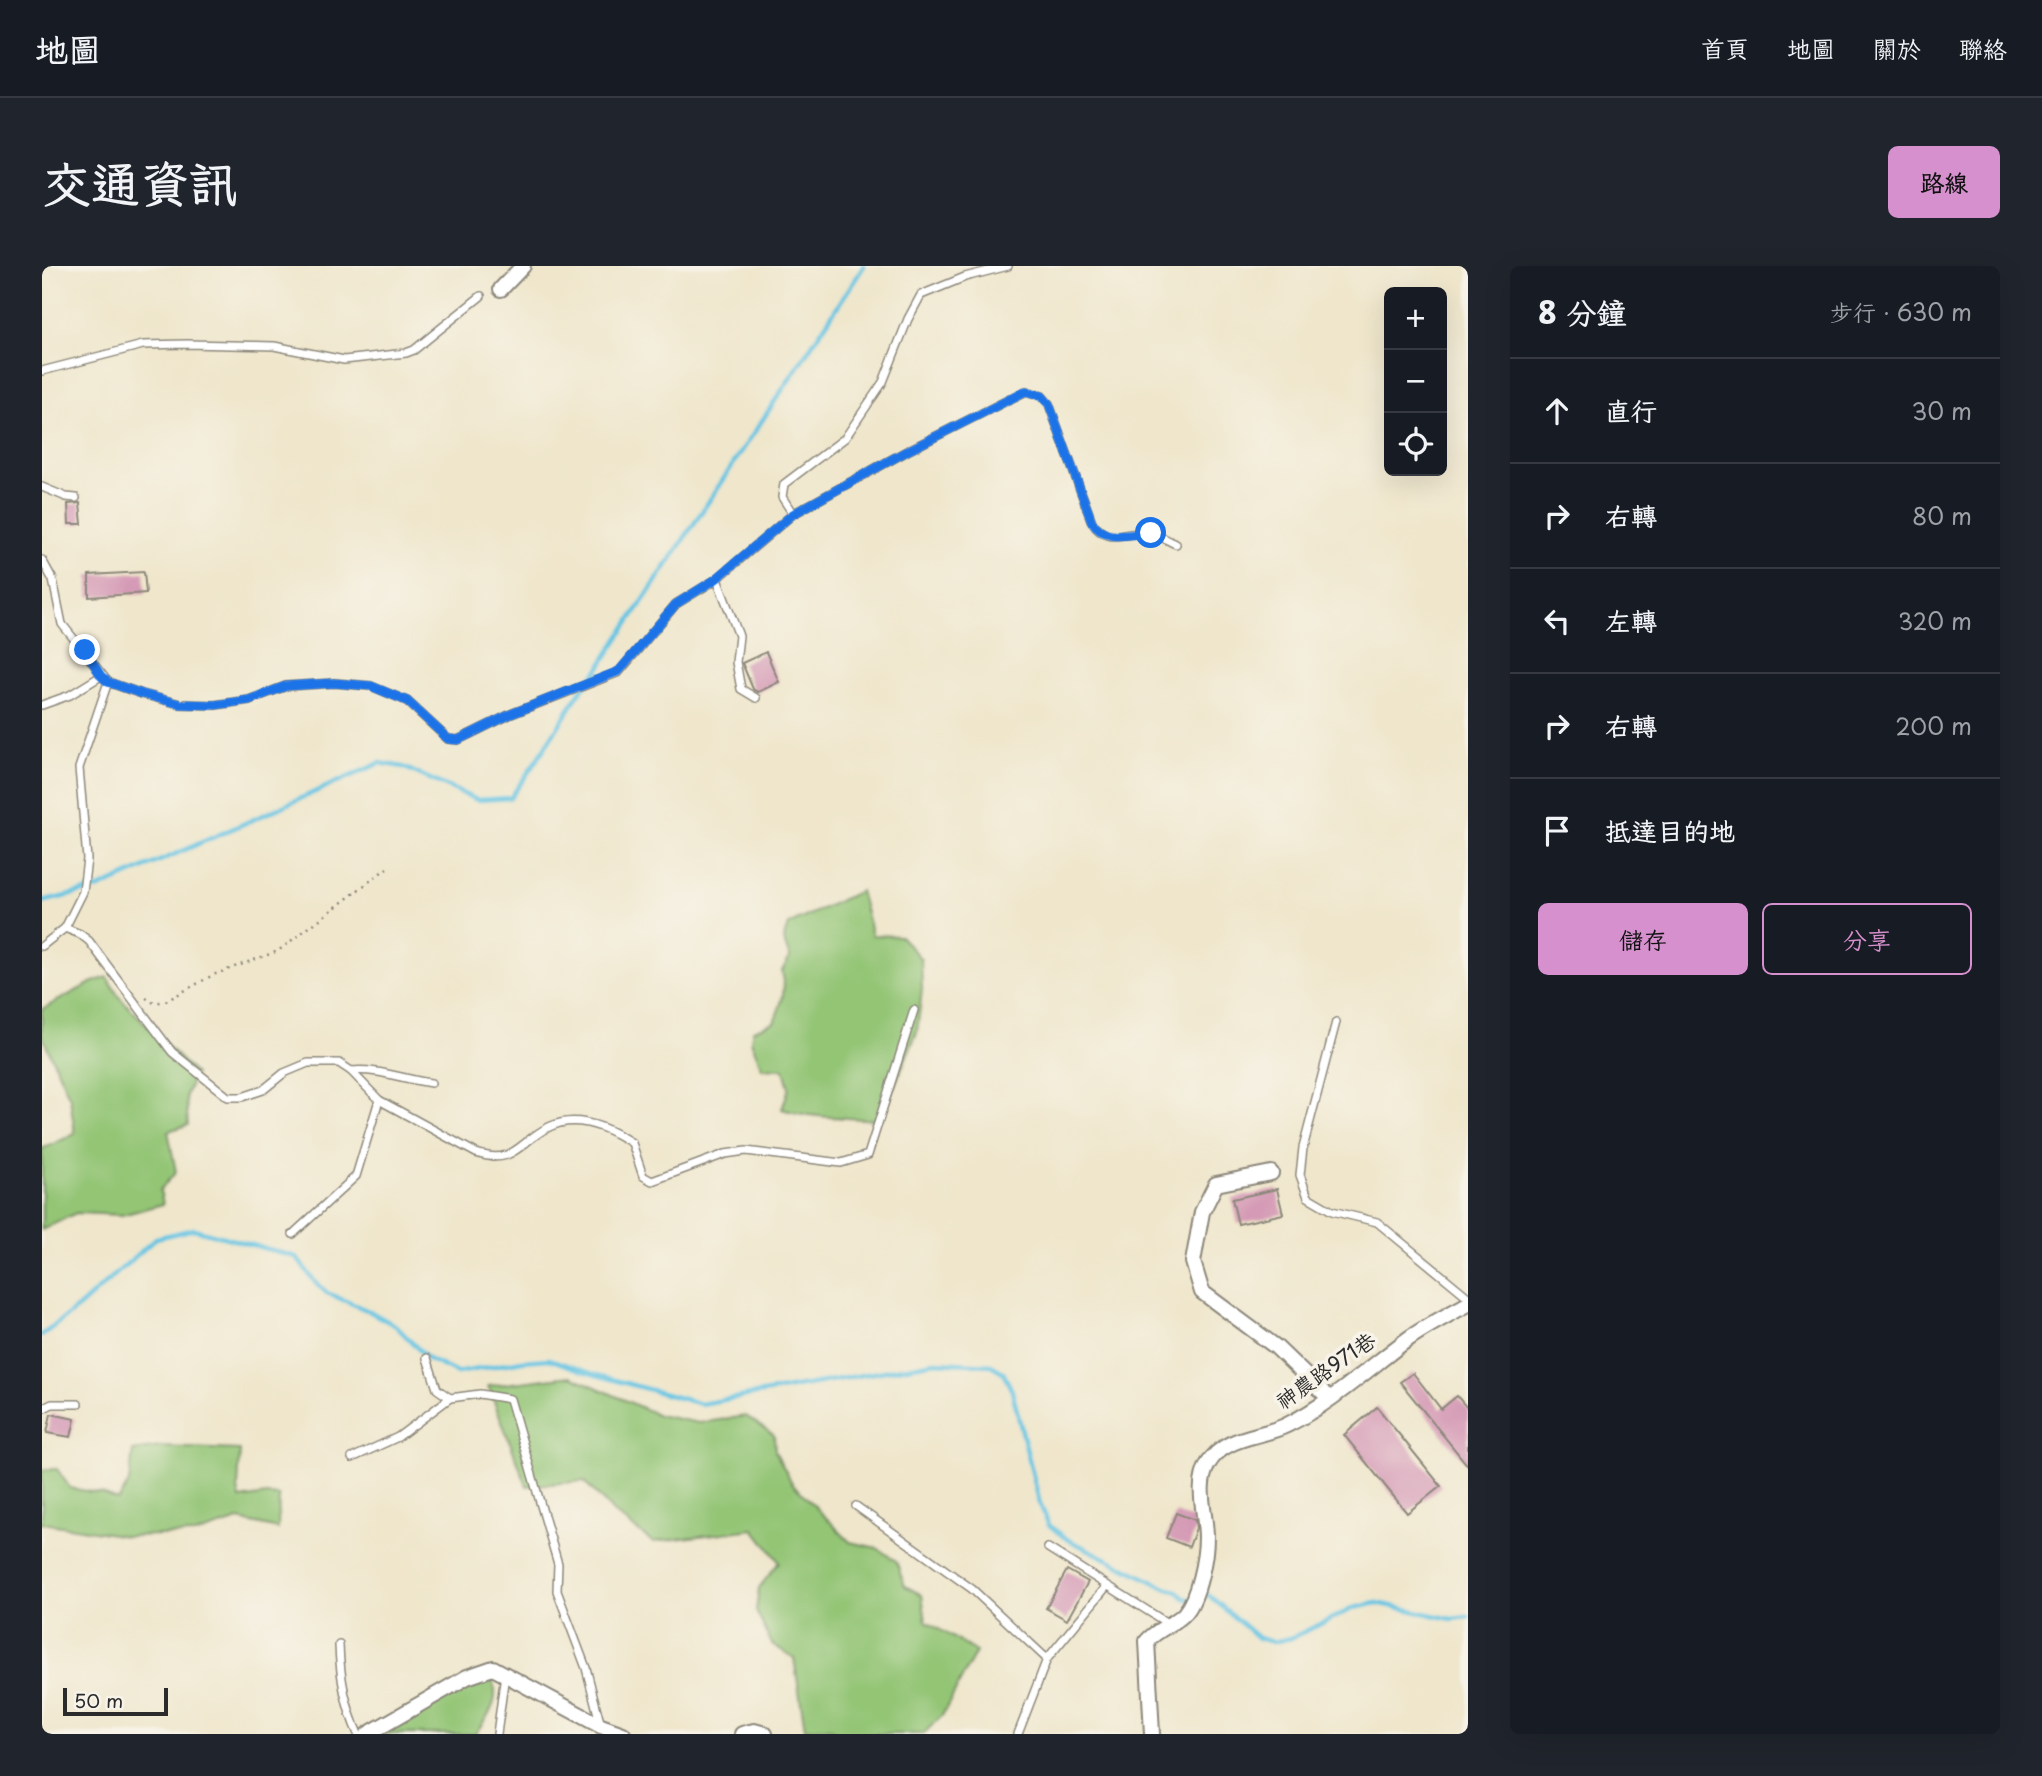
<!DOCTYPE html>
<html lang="zh-TW">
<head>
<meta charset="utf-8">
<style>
	:root { --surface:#171b24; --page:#20242c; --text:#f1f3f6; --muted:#9ea1a6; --line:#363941; --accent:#d690ce }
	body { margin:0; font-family:"Playpen Sans","LXGW WenKai TC",sans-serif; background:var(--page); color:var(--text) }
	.controls { position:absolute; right:21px; top:21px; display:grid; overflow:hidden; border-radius:10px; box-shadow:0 7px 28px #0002 }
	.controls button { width:63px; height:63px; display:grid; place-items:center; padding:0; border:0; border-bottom:2px solid var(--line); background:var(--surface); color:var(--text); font:35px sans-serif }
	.scale { position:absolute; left:21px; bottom:18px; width:105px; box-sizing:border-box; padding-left:7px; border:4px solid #2b2b2b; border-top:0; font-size:19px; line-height:24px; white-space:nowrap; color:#2b2b2b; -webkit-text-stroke:5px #f7f3e8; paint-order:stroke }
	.stop { position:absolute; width:21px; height:21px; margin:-16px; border:5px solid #1a73e8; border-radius:50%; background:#fff }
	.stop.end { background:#1a73e8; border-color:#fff; box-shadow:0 2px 7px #0008 }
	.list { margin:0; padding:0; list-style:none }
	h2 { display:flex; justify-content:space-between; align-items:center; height:91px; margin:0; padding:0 28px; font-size:30px }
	h2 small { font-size:23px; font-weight:400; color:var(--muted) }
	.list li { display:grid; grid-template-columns:46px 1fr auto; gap:21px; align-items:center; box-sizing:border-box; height:105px; padding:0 28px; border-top:2px solid var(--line) }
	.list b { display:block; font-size:26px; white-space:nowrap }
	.list em { font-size:23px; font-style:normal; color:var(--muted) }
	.actions { display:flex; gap:14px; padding:21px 28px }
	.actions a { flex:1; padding:16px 0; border:2px solid var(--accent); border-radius:10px; text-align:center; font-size:24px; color:var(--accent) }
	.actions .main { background:var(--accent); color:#111 }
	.icon { flex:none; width:38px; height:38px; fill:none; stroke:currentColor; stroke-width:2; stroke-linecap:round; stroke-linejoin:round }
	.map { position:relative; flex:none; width:1426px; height:1468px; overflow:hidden; border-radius:10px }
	header { display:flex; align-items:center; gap:42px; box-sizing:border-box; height:98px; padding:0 35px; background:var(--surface); border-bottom:2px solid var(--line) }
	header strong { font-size:33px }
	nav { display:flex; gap:38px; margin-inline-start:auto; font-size:24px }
	.intro { display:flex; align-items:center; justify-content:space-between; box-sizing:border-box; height:168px; padding:0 42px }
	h1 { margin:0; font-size:49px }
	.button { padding:18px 32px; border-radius:10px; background:var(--accent); color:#111; font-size:24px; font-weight:700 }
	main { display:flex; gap:42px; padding:0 42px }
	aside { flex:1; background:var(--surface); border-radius:10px; box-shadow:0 7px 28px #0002 }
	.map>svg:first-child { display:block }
	.green { fill:#93c575; stroke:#5f7850; stroke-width:2 }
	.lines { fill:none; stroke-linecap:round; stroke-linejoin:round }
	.stream { stroke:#64c4e3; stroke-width:4.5 }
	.building { fill:#d59bb6 }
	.lane-casing { stroke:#8d887b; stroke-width:10 }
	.street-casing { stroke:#8d887b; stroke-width:18 }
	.path { stroke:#8d887b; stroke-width:2.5; stroke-dasharray:2 5; stroke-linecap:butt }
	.lane { stroke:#fff; stroke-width:7 }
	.street { stroke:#fff; stroke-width:14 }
	.route { stroke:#1a73e8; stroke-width:9 }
	.labels { text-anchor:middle; stroke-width:7; stroke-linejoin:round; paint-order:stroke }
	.street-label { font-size:21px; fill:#2b2b2b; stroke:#f7f3e8 }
</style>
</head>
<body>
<header>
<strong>地圖</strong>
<nav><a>首頁</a><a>地圖</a><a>關於</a><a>聯絡</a></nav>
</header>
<div class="intro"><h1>交通資訊</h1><a class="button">路線</a></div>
<main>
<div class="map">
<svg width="1426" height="1468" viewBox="0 0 1426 1468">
	<rect width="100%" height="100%" fill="#f7f3e8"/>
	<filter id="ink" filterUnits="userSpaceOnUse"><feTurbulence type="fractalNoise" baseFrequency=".0143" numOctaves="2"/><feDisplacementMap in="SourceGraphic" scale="14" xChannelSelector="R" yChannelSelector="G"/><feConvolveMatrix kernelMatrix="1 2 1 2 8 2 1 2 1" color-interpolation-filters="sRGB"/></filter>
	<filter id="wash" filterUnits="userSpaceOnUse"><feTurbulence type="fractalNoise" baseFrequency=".00686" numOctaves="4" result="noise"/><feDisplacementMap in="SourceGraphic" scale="28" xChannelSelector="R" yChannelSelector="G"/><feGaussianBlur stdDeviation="1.57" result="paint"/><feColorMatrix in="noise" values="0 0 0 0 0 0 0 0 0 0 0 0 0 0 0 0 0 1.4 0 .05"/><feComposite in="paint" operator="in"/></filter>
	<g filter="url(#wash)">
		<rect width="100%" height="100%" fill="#efe6cb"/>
		<!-- green -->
		<g class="green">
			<path d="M818,625L830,669L858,670L879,693L880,723L875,766L838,854C805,851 771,853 740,843L747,822L742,803L720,802L709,775L711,764L732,756C739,739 745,724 740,705L748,691C742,678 739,670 748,658Z"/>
			<polygon points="65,711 77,731 153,808 144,829 146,859 126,865 134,906 118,924 121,938 80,949 34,947 0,964 0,883 33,868 28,832 0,769 0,743 49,717"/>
			<polygon points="529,1110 616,1149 657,1157 704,1150 732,1169 733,1185 750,1217 808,1276 835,1282 854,1295 863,1320 880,1329 884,1355 934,1386 900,1450 881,1468 795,1468 789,1462 763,1463 752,1392 730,1378 714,1345 717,1322 737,1296 712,1263 611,1276 572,1247 542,1215 485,1220 446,1120"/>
			<polygon points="119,1181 198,1184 196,1223 198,1233 225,1229 237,1230 236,1263 197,1254 153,1268 84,1270 0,1257 0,1204 15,1203 28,1222 60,1228 76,1234 87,1217 91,1185"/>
			<path d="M448,1411C462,1432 445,1451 433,1468H333C349,1458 367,1452 384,1444C405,1432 422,1412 448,1411Z"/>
		</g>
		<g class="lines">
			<!-- stream -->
			<g class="stream">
				<path d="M0,636L57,622L338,497L361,501L435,534L468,532C493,499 514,464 536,429C544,416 556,408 562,394L822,0"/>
				<polyline points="0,1069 37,1041 114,972 152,963 254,991 273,1016 285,1027 327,1045 354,1060 386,1093 415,1107 480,1095 507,1093 551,1108 659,1138 893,1096 949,1099 961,1106 970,1125 998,1238 1007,1259 1025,1273 1126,1323 1135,1325 1142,1332 1147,1333"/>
				<polyline points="1158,1328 1162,1325 1216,1372 1231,1376 1249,1372 1312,1342 1335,1337 1410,1353 1426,1351"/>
			</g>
		</g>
		<g id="blocks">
			<!-- building -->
			<g class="building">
				<polygon points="38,237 40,258 27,258 26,238"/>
				<polygon points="102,306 104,327 47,331 47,309"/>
				<polygon points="724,386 737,416 716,426 711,423 700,397"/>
				<polygon points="1235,923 1241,948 1196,958 1190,933"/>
				<polygon points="1371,1107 1399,1143 1415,1130 1426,1143 1426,1200 1358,1116"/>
				<polygon points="1335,1141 1399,1220 1365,1247 1302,1169"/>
				<polygon points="9,1148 33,1153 29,1171 5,1167"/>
				<polygon points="1134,1247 1153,1254 1154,1262 1147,1281 1124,1272"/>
				<polygon points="1025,1304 1046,1316 1025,1354 1004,1342"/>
			</g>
		</g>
	</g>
	<g filter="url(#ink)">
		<use href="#blocks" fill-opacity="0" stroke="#8d887b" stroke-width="2"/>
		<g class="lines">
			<defs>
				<g id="lane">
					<polyline points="0,105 101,79 145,78 232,80 302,94 364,87 372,84 439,30"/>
					<polyline points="0,221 24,231 34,232"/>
					<polyline points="751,248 740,231 742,218 803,172 841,116 866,53 879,29 923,11 966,0"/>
					<path d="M0,294L11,314L20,358L66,416L100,428L138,438L173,439L207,434L244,420L292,417L329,420L365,435L406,473L416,474L469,448L577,406L634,338L675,313L751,248L865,185L984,125L1000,130L1007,138L1050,256C1066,281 1085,264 1108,267C1116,268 1126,275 1134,278"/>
					<polyline points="675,313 697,370 694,396 699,423 714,432"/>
					<polyline points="0,439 28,429 59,410"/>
					<path d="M23,662L38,668L47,675L130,786L186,831H200L221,824L242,807L266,797H297L309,805C336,802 363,814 389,817"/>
					<polyline points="0,680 23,662 41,626 45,593 37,502 66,416"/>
					<polyline points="1294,756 1261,882 1258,909 1266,931 1290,945 1335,956 1426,1031"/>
					<path d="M337,834L434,887C473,900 476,876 507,861C535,847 567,862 590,877L601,910L610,915L683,888L704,885L799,897L826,889L872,744"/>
					<polyline points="251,968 314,910 337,834 309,805"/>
					<polyline points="408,1132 438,1128 468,1133 516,1298 515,1325 544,1402 559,1460"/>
					<polyline points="0,1143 10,1138 36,1138"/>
					<polyline points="310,1192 356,1171 408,1132 395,1123 385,1092"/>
					<polyline points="814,1240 930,1323 1005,1393"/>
					<polyline points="1006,1282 1125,1357"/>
					<path d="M297,1379C298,1410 303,1440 316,1468"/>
					<polyline points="455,1468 463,1408"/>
					<polyline points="976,1468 1005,1393 1065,1320"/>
				</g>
				<g id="street">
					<polyline points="459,23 481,0"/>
					<polyline points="1229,907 1174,918 1160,946 1151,996 1160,1026 1234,1081 1287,1132"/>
					<polyline points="326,1468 425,1411 451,1402 559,1460 581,1468"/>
					<polyline points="700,1468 712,1465 723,1468"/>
					<path d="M1110,1468L1105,1375C1116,1362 1135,1357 1143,1347C1156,1332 1164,1292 1164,1271C1164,1247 1153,1221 1166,1198C1183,1169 1219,1172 1245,1159C1289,1137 1327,1102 1366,1073C1385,1060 1406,1049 1426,1038"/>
				</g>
			</defs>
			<!-- lane casing -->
			<use href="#lane" class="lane-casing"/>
			<!-- street casing -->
			<use href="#street" class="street-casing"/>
			<!-- path -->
			<polyline class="path" points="104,732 112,737 124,735 171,709 236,685 345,602"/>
			<!-- lane -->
			<use href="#lane" class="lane"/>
			<!-- street -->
			<use href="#street" class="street"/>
		</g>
	</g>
	<g class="lines" filter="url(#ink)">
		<!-- route -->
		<path class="route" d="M43,384L59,410L66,416L100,428L138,438L173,439L207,434L244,420L292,417L329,420L365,435L406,473L416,474L469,448L577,405L634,338L674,313L751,248L865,185L984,125L1000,130L1007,138L1050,256C1063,277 1088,268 1109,267"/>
	</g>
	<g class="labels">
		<!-- street labels -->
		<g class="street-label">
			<text transform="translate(1284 1105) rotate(-35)" y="7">神農路971巷</text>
		</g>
	</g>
</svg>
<div class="controls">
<button>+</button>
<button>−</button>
<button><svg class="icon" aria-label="locate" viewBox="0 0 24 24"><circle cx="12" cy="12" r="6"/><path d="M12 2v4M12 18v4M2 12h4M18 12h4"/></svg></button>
</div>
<div class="scale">50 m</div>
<div class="stop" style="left:1109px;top:267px"></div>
<div class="stop end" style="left:43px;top:384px"></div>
</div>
<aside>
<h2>8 分鐘<small>步行 · 630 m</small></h2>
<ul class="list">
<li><svg class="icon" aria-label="ahead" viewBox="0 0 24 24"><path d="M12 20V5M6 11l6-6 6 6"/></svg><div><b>直行</b></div><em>30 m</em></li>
<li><svg class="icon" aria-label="right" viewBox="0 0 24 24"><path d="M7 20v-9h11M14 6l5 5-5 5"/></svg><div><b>右轉</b></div><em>80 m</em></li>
<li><svg class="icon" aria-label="left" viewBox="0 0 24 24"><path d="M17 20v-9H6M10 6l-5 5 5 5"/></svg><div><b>左轉</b></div><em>320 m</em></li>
<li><svg class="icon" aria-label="right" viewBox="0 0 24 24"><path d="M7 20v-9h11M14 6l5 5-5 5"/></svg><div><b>右轉</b></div><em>200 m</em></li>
<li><svg class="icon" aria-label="arrive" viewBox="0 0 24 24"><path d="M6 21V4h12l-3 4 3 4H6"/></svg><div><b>抵達目的地</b></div></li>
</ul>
<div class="actions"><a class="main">儲存</a><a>分享</a></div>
</aside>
</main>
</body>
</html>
